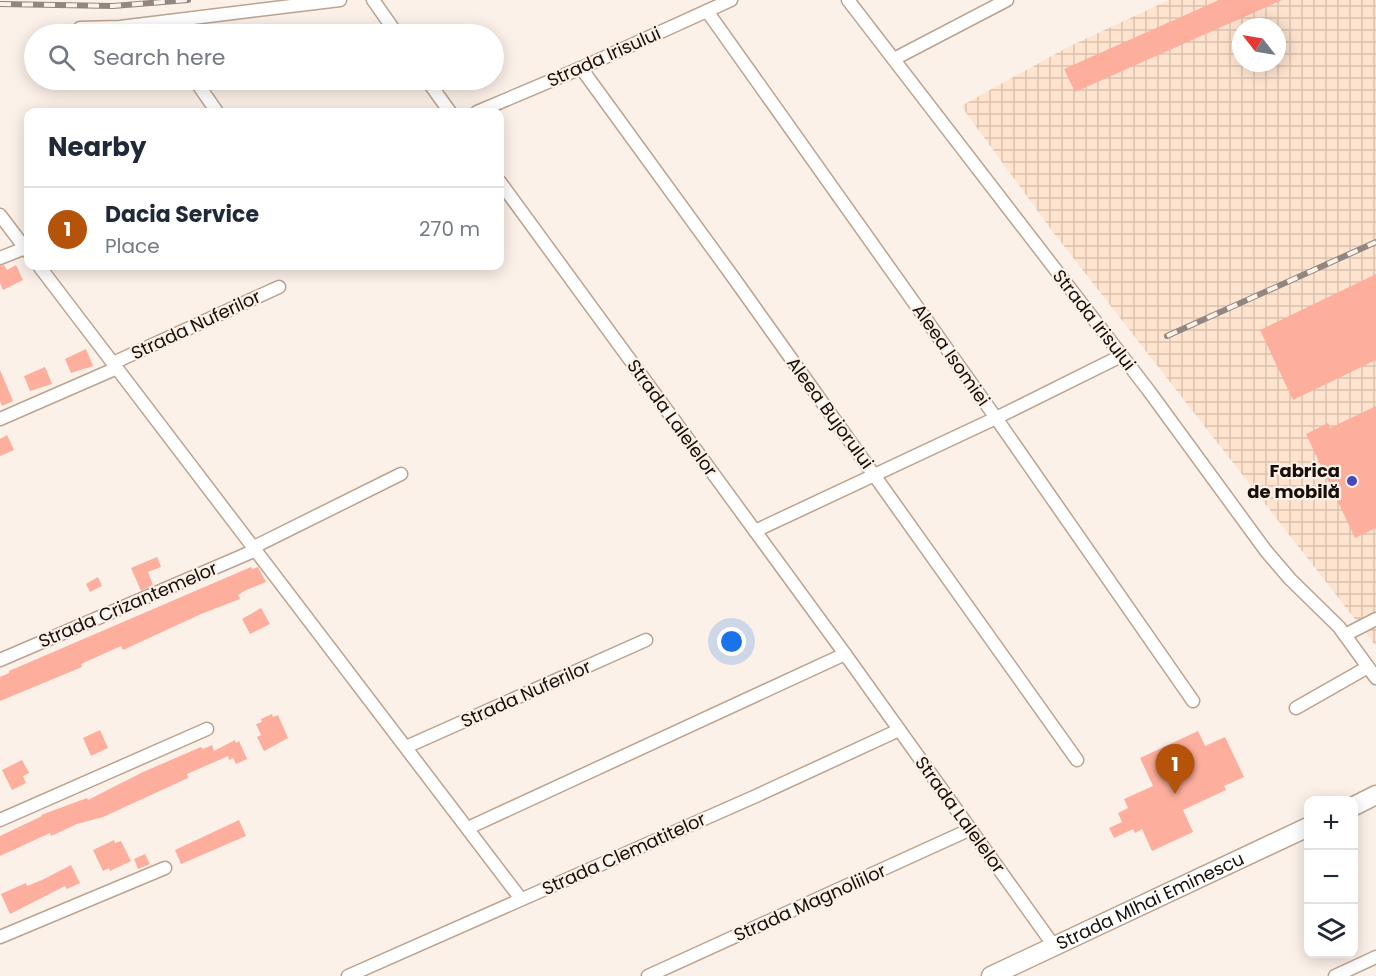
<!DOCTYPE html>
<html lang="en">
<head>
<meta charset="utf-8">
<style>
	:root { --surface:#fff; --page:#f6f6f7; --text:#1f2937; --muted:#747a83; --line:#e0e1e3; --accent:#b45309 }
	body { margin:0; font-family:Poppins,sans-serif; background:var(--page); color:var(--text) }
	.controls { position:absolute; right:18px; bottom:18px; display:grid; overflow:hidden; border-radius:12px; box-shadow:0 3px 15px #0003 }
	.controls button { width:54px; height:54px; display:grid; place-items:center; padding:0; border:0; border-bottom:2px solid var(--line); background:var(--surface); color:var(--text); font:30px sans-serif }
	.compass { position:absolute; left:1232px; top:18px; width:54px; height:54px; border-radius:50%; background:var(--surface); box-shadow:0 3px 15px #0003; rotate:301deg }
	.you { position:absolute; left:732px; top:642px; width:21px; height:21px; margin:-15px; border:4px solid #fff; border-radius:50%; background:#1a73e8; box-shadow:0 0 0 9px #1a73e833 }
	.badge { display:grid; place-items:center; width:39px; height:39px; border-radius:50%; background:var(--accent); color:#fff; font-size:20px; font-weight:700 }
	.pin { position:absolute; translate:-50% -50px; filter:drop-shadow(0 2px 3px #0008) }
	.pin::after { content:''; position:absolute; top:32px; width:21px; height:18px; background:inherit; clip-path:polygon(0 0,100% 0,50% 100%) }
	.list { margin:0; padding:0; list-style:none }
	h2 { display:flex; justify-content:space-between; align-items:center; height:78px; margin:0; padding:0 24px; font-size:26px }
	h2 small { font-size:20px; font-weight:400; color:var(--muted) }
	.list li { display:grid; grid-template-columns:39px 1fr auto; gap:18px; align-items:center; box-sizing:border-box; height:84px; padding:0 24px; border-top:2px solid var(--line) }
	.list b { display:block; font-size:22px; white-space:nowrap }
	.list p { margin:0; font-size:20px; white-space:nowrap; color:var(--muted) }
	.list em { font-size:20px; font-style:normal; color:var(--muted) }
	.icon { flex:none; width:33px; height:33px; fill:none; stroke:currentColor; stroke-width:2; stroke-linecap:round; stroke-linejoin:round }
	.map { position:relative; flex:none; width:1376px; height:976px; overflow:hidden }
	.search { position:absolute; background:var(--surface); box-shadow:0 3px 15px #0003; left:24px; top:24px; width:480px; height:66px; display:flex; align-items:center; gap:15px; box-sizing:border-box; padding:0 21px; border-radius:33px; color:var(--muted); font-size:22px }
	.panel { position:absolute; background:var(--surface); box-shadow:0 3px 15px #0003; left:24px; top:108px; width:480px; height:162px; border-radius:12px }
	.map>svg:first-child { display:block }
	.industrial { fill:url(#industrial-grid); fill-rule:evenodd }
	.building { fill:#fdae9d }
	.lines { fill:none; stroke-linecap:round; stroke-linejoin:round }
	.minor-casing { stroke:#bba38f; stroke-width:15 }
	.primary-casing { stroke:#bba38f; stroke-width:21 }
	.minor { stroke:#fff; stroke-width:12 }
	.primary { stroke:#fff; stroke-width:18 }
	.rail-casing { stroke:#918780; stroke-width:6 }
	.rail { stroke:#fcf1e9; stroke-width:4; stroke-dasharray:11; stroke-linecap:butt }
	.poi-dot { fill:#4946bc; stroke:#fcf1e9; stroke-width:2 }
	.labels { text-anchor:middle; stroke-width:4.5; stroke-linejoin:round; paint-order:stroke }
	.street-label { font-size:18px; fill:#170f08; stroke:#fcf1e9 }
	.poi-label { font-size:18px; font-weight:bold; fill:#170f08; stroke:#fcf1e9; text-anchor:end }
</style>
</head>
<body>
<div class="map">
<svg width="1376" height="976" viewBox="0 0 1376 976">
	<defs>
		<pattern id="industrial-grid" width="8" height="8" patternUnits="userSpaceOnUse" patternTransform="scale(1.5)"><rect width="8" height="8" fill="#fee4cf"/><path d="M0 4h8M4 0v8" fill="none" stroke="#d9c2b0"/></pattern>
	</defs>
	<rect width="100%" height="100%" fill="#fcf1e9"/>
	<!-- industrial -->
	<path class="industrial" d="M1169,0H1376V646L1053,232L961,106L1068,47ZM1241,27H1277V63H1241Z"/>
	<!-- building -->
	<g class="building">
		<polygon points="1219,0 1282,0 1075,92 1064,69"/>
		<polygon points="4,265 7,270 16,265 23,280 3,290 0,283 0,266"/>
		<polygon points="1376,274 1376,360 1293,400 1260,330"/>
		<polygon points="86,349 93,366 71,373 65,359"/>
		<polygon points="45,367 52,384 30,391 24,376"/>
		<polygon points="0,370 13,401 2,406 0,401"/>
		<polygon points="1376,406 1376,528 1355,538 1306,434 1328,423 1330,428"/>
		<polygon points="7,435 14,450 0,456 0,439"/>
		<polygon points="157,557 161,567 148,572 153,585 141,591 131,568"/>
		<polygon points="251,567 252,569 258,567 266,582 244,591 238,595 240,599 201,614 123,650 121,646 81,664 82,667 0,701 0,677 9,673 9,671"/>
		<polygon points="98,577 102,586 90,592 86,584"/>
		<polygon points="261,608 270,624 250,634 242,619"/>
		<polygon points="272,714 273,717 278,715 288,738 264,751 257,737 261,735 256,724 262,722 261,719"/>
		<polygon points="100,730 108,748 91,756 83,738"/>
		<polygon points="1198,731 1205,746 1225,737 1244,777 1224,786 1226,790 1183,810 1193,832 1152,851 1142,829 1135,833 1133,829 1114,838 1109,828 1122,822 1118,813 1128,808 1124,799 1153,786 1140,758"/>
		<polygon points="235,740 236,743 239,741 247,759 236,764 233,758 229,760 228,756 187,774 188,778 103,817 77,824 51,836 50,833 0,856 0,836 42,816 41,815 87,798 88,800 143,772 201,747 203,749 212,745 214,751"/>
		<polygon points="22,760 29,773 23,776 26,783 12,790 2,770"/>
		<polygon points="239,820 246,836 181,864 175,850"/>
		<polygon points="114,840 115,843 121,841 131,861 110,871 109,868 103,871 93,850"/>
		<polygon points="145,854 150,864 138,869 134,859"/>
		<polygon points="71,865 80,883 67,889 65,886 10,914 1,894 26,883 27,886 42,880"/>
	</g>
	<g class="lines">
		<defs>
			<g id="minor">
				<polyline points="373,0 397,34"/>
				<polyline points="848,0 1149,391 1266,551 1290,579 1339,627 1376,678"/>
				<polyline points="707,11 996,418 1193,701"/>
				<polyline points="80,28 120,27 340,0"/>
				<polyline points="894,59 1007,0"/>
				<polyline points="581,68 733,277 1077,760"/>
				<polyline points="195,80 217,112"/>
				<polyline points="427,80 450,112"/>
				<polyline points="477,112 581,68 731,0"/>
				<polyline points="500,182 845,654 1054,946"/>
				<polyline points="0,215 28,252"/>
				<polyline points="0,258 25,248"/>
				<polyline points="39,266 521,899"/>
				<polyline points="113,363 279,287"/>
				<polyline points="0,419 117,368"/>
				<polyline points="755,531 996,418 1121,356"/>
				<polyline points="254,547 401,474"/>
				<polyline points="1345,635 1376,619"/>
				<polyline points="0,660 256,550"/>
				<polyline points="1296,708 1368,667"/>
				<polyline points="406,747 646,640"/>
				<polyline points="0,820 207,729"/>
				<polyline points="468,828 845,654"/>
				<polyline points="0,937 165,868"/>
				<polyline points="348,976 756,796 899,730"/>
				<polyline points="648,976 971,829"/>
				<polyline points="1335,976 1376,957"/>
			</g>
			<g id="primary">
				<polyline points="1354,806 1376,795"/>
				<path id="s1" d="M991,976L1308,827"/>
			</g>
		</defs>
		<!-- minor casing -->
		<use href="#minor" class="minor-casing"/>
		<!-- primary casing -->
		<use href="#primary" class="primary-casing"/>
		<!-- minor -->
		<use href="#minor" class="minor"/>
		<!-- primary -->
		<use href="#primary" class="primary"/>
		<defs>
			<g id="rail">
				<polyline points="0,4 113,6 188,0"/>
				<polyline points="1167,336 1376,242"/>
			</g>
		</defs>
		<!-- rail casing -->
		<use href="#rail" class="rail-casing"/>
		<!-- rail -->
		<use href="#rail" class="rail"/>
	</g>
	<!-- markers -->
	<circle class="poi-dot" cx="1352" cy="481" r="6"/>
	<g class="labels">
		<!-- street labels -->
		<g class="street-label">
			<text transform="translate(604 57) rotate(-24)" y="6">Strada Irisului</text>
			<text transform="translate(1094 320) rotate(52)" y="6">Strada Irisului</text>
			<text transform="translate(196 325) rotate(-25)" y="6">Strada Nuferilor</text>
			<text transform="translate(951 355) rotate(55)" y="6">Aleea Isomiei</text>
			<text transform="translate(830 413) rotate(54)" y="6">Aleea Bujorului</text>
			<text transform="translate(672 418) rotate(54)" y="6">Strada Lalelelor</text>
			<text transform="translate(128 605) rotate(-23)" y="6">Strada Crizantemelor</text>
			<text transform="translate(526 694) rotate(-24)" y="6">Strada Nuferilor</text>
			<text transform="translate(960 815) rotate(54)" y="6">Strada Lalelelor</text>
			<text transform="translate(624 854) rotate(-24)" y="6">Strada Clematitelor</text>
			<text dy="6" stroke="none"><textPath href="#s1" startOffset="176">Strada MIhai Eminescu</textPath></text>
			<text transform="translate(810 903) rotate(-24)" y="6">Strada Magnoliilor</text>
		</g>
		<!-- poi labels -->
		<g class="poi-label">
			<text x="1340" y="477">Fabrica<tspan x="1340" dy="21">de mobilă</tspan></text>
		</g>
	</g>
</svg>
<div class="controls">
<button>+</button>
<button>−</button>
<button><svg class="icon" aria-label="layers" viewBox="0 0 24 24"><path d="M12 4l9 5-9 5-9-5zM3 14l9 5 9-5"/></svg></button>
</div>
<svg class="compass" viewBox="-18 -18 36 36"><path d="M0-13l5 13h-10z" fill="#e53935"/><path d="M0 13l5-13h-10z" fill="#747a83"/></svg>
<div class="you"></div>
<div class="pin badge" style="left:1175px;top:794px">1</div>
<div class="search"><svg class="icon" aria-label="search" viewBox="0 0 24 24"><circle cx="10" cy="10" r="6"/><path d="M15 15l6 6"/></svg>Search here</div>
<section class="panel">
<h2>Nearby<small></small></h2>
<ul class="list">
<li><span class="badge">1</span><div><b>Dacia Service</b><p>Place</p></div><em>270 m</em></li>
</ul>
</section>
</div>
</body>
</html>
